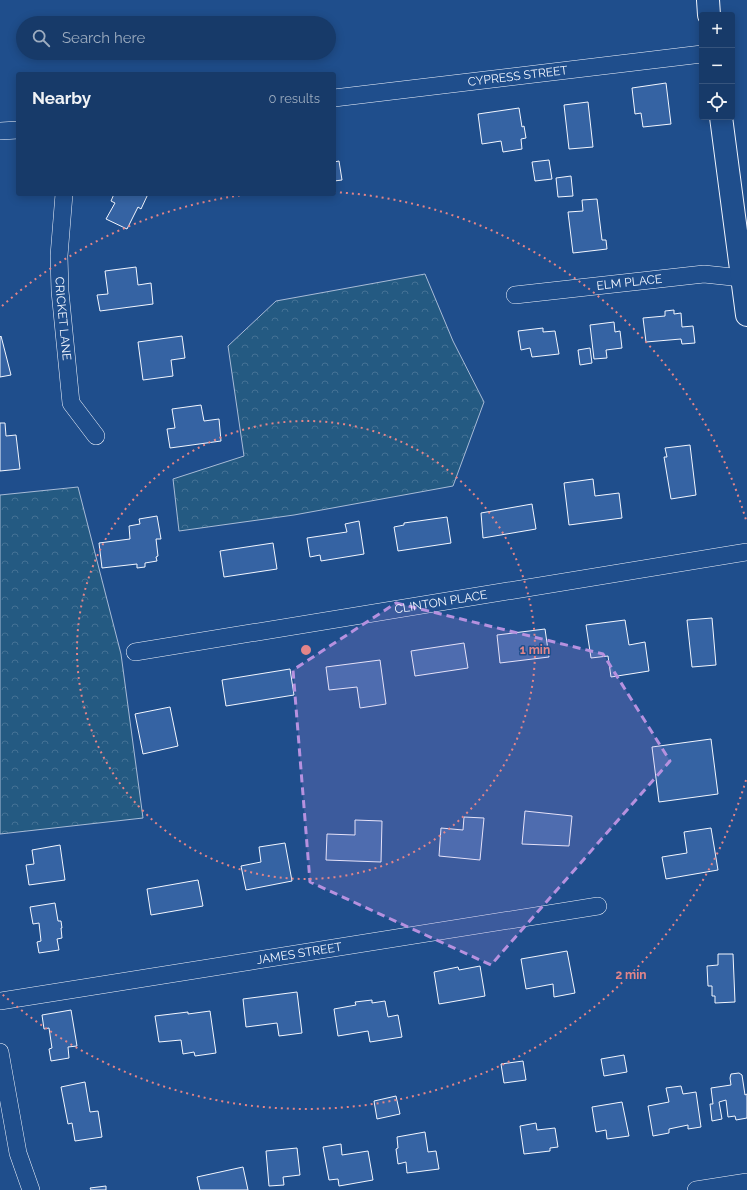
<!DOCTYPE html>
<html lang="en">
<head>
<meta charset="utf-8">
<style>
	:root { --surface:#173a69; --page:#20416f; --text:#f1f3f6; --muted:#9eadc0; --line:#36547d }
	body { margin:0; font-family:Raleway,sans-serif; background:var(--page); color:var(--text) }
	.controls { position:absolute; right:12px; top:12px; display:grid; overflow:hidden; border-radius:4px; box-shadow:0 2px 10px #0003 }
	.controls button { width:36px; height:36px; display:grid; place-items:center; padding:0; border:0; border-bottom:1px solid var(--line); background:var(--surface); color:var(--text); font:20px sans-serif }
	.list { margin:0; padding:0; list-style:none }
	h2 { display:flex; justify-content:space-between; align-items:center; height:52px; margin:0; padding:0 16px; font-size:17px }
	h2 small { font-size:13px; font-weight:400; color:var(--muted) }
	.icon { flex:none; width:22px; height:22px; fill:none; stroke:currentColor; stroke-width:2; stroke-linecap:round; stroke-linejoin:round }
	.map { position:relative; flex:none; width:747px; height:1190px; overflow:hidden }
	.search { position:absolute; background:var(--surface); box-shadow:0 2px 10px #0003; left:16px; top:16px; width:320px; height:44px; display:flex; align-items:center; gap:10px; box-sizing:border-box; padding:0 14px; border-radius:22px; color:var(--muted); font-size:15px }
	.panel { position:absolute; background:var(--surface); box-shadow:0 2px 10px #0003; left:16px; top:72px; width:320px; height:124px; border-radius:4px }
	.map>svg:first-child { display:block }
	.forest { fill:url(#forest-crowns); stroke:#a8bbd7 }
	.building { fill:#3563a3; stroke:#f2f6ff }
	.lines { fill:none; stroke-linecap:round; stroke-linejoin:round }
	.street-casing { stroke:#f2f6ff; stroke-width:18 }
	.primary-casing { stroke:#f2f6ff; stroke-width:24 }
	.street { stroke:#1f4e8c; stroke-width:17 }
	.primary { stroke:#1f4e8c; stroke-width:22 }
	.marked { fill:#b691df; fill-opacity:0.2; stroke:#b691df; stroke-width:3; stroke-dasharray:8 5; stroke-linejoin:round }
	.ring { fill:none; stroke:#e38589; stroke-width:2; stroke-dasharray:2 4 }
	.labels { text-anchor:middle; stroke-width:3; stroke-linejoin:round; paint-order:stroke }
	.street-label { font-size:12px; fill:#f2f6ff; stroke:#1f4e8c }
	.centre { fill:#e38589; stroke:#1f4e8c; stroke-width:2 }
	.ring-label { font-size:12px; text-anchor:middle; font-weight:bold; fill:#e38589; stroke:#1f4e8c; stroke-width:3; stroke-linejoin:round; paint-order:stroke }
</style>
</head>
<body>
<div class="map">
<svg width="747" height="1190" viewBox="0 0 747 1190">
	<defs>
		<pattern id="forest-crowns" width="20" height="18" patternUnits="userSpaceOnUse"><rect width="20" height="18" fill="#245a82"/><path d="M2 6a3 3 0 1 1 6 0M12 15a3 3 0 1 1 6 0" fill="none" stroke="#447295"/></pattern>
	</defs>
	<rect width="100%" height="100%" fill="#1f4e8c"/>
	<!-- forest -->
	<g class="forest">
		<polygon points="425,274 453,341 484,402 453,486 294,515 179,531 173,479 244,456 228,346 276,301"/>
		<polygon points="78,487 121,654 143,818 0,834 0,495"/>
	</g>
	<!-- building -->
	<g class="building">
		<polygon points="666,83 671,124 643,127 641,113 635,114 632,88"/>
		<polygon points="588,102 593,147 569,149 564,105"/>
		<polygon points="519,108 522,127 524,126 526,138 521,139 522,149 503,152 501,141 482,144 478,114"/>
		<polygon points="549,160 552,179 535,181 532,162"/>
		<polygon points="339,161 342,180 334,181 334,162"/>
		<polygon points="571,176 573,196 558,197 556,178"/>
		<polygon points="114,194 148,194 141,209 138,207 127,229 106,219 115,203 111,201"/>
		<polygon points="597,199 602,240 606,240 607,249 573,253 568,212 583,211 582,200"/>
		<polygon points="136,267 138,285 151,283 153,304 100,311 97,295 108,294 105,271"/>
		<polygon points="674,310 674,314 681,313 682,327 693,326 695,343 682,344 681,339 646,342 643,318 665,316 665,311"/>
		<polygon points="614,322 615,332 620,331 622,348 606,350 607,358 594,359 590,325"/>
		<polygon points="543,328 543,332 555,331 559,354 532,357 530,348 521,350 518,331"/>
		<polygon points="1,336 11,375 0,377 0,337"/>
		<polygon points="182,336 185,358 171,360 173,376 143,380 138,342"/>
		<polygon points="590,348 592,363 580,365 578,350"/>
		<polygon points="201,405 204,421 219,419 221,441 170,448 167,429 175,428 172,409"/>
		<polygon points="0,423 5,423 6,436 16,435 20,469 0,471"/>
		<polygon points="690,445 696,495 671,499 664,457 667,457 665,448"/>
		<polygon points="593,479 595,496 619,493 622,518 569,525 564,483"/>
		<polygon points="532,504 536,529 483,538 481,513"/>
		<polygon points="157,516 161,539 156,539 158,556 156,557 157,561 145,563 145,567 137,568 137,564 102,568 99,543 130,539 129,526 140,524 139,519"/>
		<polygon points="447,517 451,543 398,551 394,527 404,525 404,523"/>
		<polygon points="359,521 364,554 321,561 320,555 310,557 307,538 347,532 345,524"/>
		<polygon points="273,543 277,569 224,577 220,551"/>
		<polygon points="712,618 716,665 692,667 687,620"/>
		<polygon points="625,620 629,645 645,642 649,671 611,677 608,656 591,658 586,625"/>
		<polygon points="545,629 549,657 500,663 497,635"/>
		<polygon points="464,643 468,668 415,676 411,651"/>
		<polygon points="380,660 386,704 360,708 357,687 329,690 326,667"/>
		<polygon points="290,669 294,695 226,706 222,680"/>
		<polygon points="170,707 178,746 143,754 135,714"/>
		<polygon points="711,739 718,794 659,802 652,747"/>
		<polygon points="525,811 572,816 569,846 522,844"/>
		<polygon points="464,817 484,818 480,860 439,856 441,828 463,830"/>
		<polygon points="355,820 382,821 381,862 326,860 327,834 355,835"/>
		<polygon points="711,828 718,870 666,879 662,857 687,853 684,832"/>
		<polygon points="285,843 292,881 246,890 241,866 261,862 259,847"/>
		<polygon points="60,845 65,880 29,885 26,865 34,864 32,850"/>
		<polygon points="198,880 203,906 151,915 147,889"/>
		<polygon points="55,903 58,921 61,921 62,928 61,928 62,938 57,939 59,950 39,953 37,942 41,941 39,923 33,924 30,907"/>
		<polygon points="567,951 575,993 554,997 553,984 526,989 521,959"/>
		<polygon points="718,954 733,954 735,1002 715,1003 715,996 712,996 712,986 708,986 707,966 718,965"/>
		<polygon points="480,966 485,996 439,1004 434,972 458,967 459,970"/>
		<polygon points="297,992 302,1033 279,1036 277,1023 246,1027 243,999"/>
		<polygon points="372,1000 372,1003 385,1001 388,1017 398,1015 402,1037 370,1042 368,1031 338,1036 334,1009 356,1005 355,1002"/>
		<polygon points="71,1010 77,1046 68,1047 69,1058 51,1061 49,1049 52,1048 49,1028 44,1029 42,1015"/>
		<polygon points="210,1011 216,1053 195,1056 194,1052 183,1054 181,1040 159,1042 155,1016 188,1012 188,1014"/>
		<polygon points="624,1055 627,1072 604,1076 601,1059"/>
		<polygon points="523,1061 526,1080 504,1083 501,1064"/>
		<polygon points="739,1073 742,1075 745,1095 747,1094 747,1118 736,1120 735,1116 728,1117 726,1100 719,1102 722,1119 712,1121 710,1104 713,1104 711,1088 731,1085 730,1078 731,1074"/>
		<polygon points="85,1082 90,1112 98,1111 102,1137 75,1141 72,1123 68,1124 61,1087"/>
		<polygon points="681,1086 683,1094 696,1092 701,1127 688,1129 688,1125 669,1129 669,1133 653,1136 648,1106 669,1102 666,1088"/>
		<polygon points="396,1096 400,1114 377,1119 374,1101"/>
		<polygon points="622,1102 629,1136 607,1139 606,1130 596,1132 592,1107"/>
		<polygon points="536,1123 537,1130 555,1128 558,1147 550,1148 550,1151 524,1154 520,1126"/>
		<polygon points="425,1132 428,1152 436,1151 439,1169 407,1173 406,1162 398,1164 396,1149 398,1148 397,1137"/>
		<polygon points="341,1144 342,1155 368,1151 373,1180 339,1186 338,1179 329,1180 323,1147"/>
		<polygon points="297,1148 300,1175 283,1177 284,1185 269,1186 266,1151"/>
		<polygon points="243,1167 248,1190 200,1190 197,1177"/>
		<polygon points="106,1186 106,1190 91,1190 90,1188"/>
	</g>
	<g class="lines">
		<defs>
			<g id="street">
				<path id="s1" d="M334,98L702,54"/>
				<polyline points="0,131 18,130"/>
				<path id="s2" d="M64,194L59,256L60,291L71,403L96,436"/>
				<path id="s3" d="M515,295L704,274L742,278"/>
				<path id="s4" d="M135,652L747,552"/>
				<path id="s5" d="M0,1001L598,906"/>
				<polyline points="0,1052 18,1153 31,1190"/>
				<polyline points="696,1190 747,1182"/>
			</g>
			<g id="primary">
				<polyline points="708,0 709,15"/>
				<polyline points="721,117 747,315"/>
			</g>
		</defs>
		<!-- street casing -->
		<use href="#street" class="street-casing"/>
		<!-- primary casing -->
		<use href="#primary" class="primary-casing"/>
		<!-- street -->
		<use href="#street" class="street"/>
		<!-- primary -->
		<use href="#primary" class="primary"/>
	</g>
	<!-- marked area -->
	<path class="marked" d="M396,603L603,654L670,761L491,965L310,882L293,670Z"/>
	<!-- distance rings -->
	<g class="ring">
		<circle cx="306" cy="650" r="229"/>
		<path d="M746 780A459 459 0 0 1 2 994M2 306A459 459 0 0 1 250 194M334 192A459 459 0 0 1 746 520"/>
	</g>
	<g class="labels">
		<!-- street labels -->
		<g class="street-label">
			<text dy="4" stroke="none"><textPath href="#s1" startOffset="185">CYPRESS STREET</textPath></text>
			<text dy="4" stroke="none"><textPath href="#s3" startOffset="115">ELM PLACE</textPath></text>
			<text dy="4" stroke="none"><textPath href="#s2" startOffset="125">CRICKET LANE</textPath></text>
			<text dy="4" stroke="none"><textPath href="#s4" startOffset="310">CLINTON PLACE</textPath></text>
			<text dy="4" stroke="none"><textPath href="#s5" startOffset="303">JAMES STREET</textPath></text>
		</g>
	</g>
	<circle cx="306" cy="650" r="6" class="centre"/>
	<g class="ring-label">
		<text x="535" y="654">1 min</text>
		<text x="631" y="979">2 min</text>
	</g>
</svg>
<div class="controls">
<button>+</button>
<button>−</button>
<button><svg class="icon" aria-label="locate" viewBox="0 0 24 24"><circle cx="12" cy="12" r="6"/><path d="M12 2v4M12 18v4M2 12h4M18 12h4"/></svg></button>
</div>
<div class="search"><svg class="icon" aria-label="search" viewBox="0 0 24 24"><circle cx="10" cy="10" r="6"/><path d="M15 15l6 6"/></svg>Search here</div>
<section class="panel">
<h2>Nearby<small>0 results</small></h2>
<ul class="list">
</ul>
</section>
</div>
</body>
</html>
